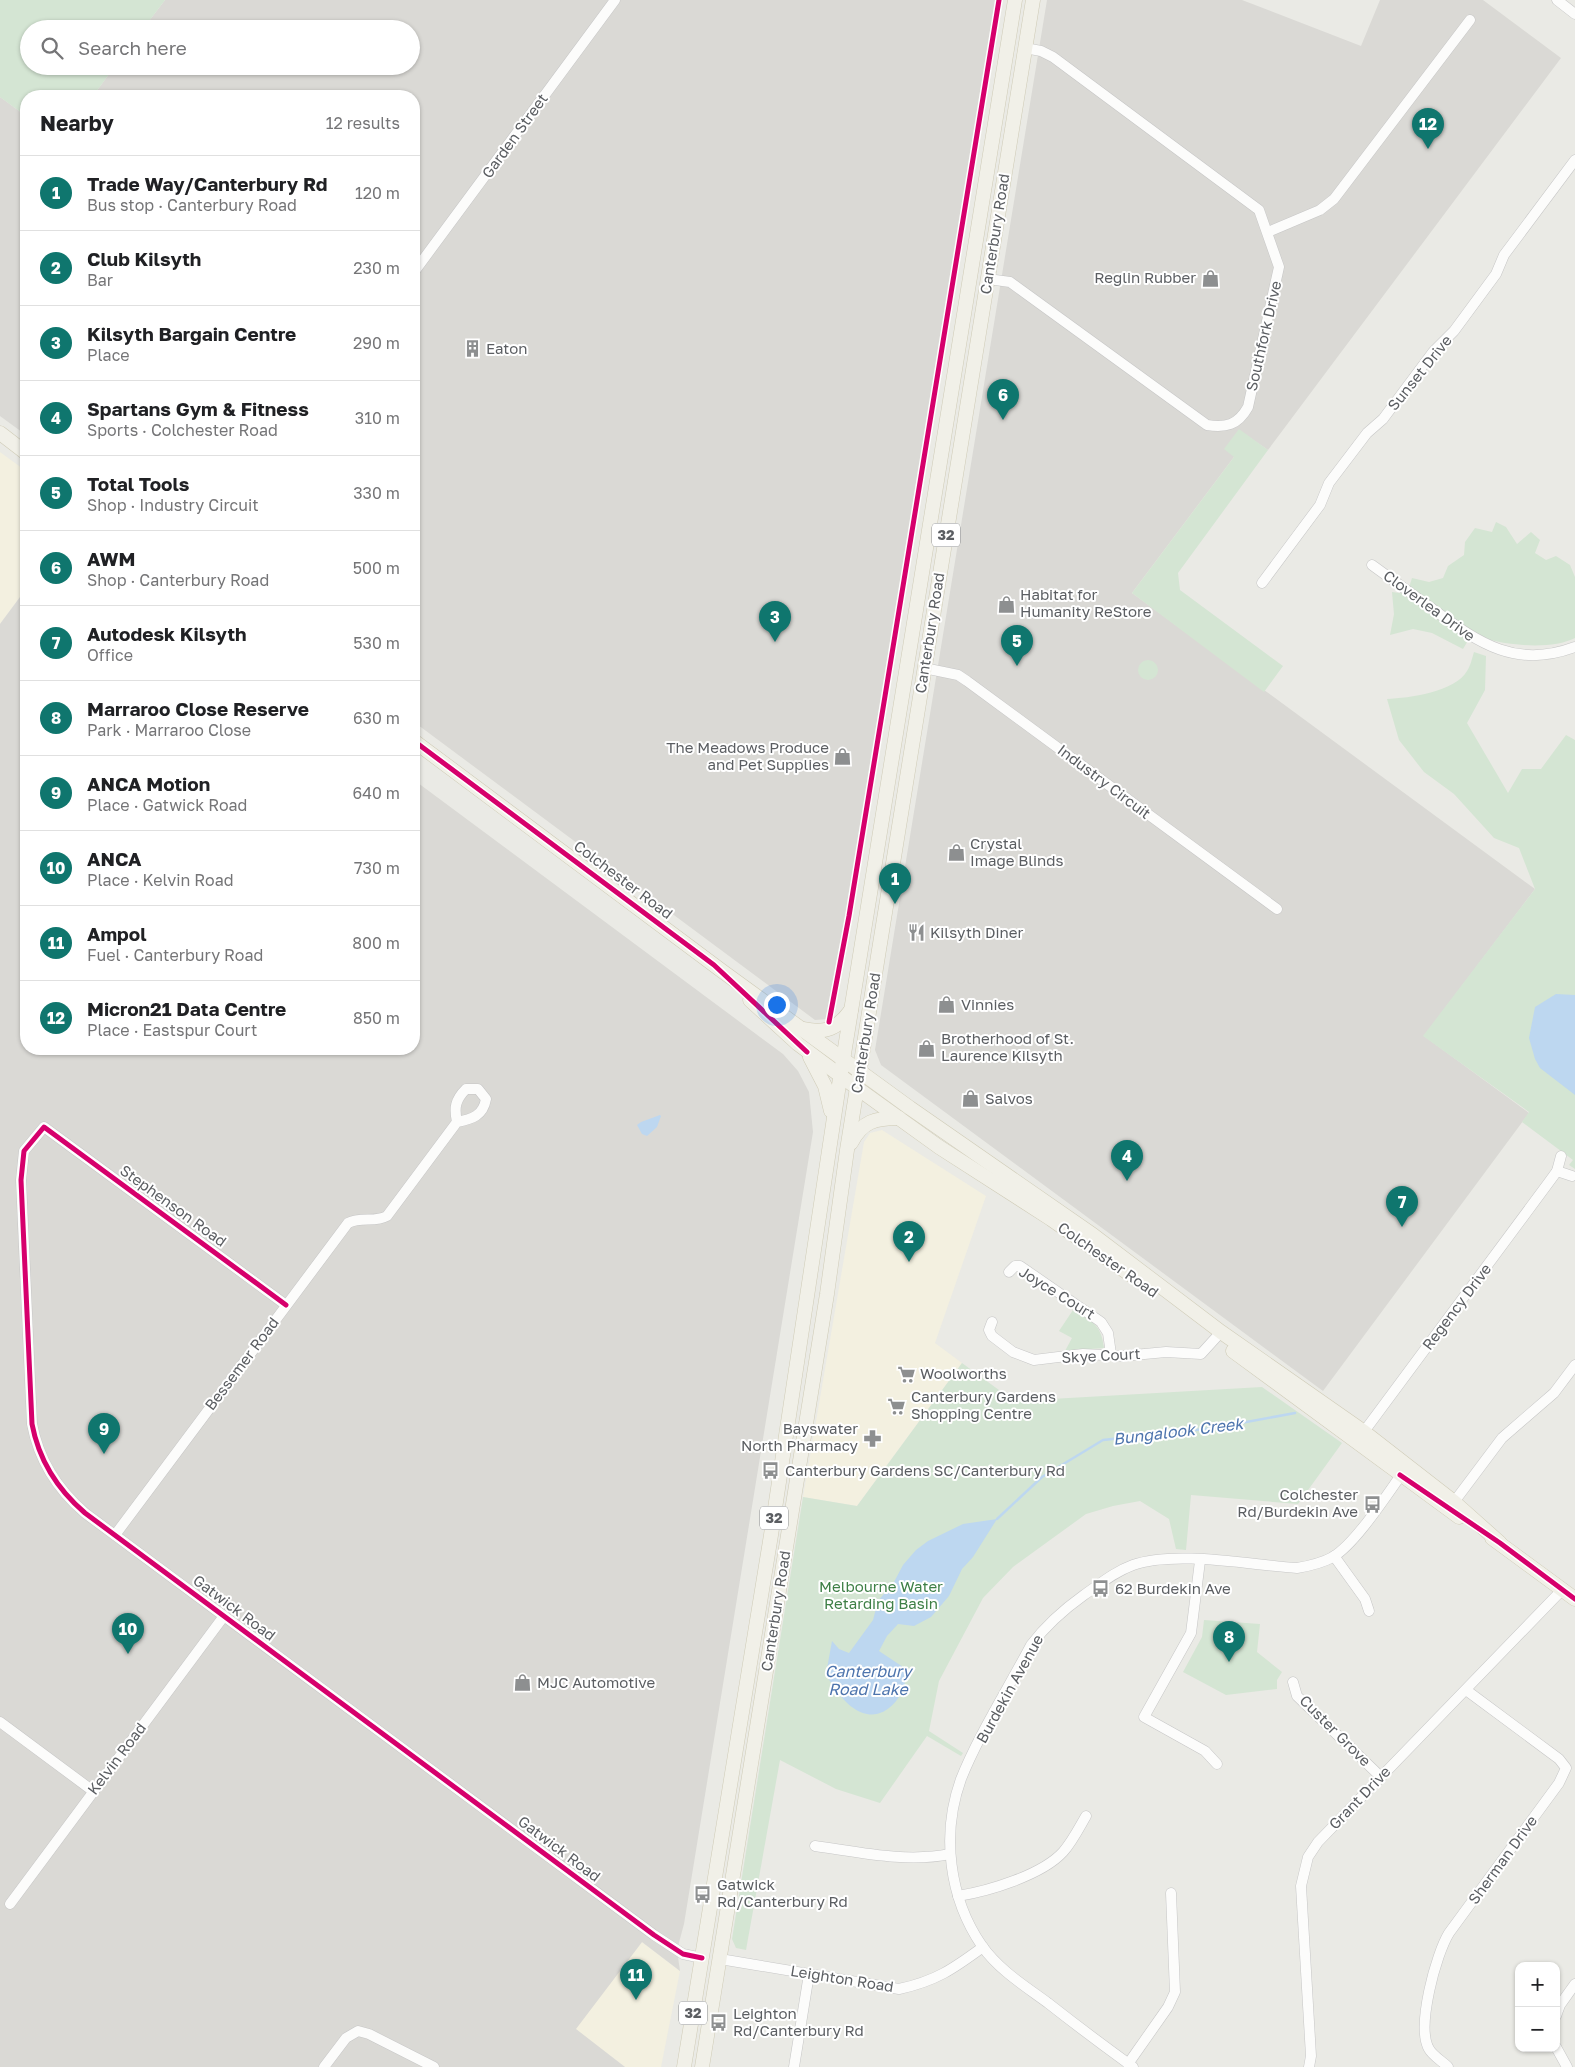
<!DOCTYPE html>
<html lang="en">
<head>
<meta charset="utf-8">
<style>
	:root { --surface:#fff; --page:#f2f2f2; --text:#202124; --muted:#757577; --line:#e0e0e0; --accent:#0f766e }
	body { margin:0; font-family:"Golos Text",sans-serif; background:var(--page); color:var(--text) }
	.controls { position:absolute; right:15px; bottom:15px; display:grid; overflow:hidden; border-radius:10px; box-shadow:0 1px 4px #0004 }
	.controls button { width:45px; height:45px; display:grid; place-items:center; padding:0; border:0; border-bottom:1px solid var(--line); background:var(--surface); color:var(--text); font:25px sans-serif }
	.you { position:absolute; left:776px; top:1004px; width:18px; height:18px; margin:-12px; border:4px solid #fff; border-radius:50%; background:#1a73e8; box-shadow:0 0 0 8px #1a73e833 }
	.badge { display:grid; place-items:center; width:32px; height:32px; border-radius:50%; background:var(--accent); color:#fff; font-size:16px; font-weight:700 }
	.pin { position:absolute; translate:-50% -41px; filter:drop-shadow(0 1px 2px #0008) }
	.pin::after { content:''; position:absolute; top:26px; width:18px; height:15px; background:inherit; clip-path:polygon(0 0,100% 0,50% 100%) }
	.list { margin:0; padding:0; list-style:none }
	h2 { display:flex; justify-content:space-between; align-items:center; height:65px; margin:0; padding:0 20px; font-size:21px }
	h2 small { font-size:16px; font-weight:400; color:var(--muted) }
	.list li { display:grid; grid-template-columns:32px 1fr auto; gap:15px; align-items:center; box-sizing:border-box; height:75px; padding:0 20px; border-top:1px solid var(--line) }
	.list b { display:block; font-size:19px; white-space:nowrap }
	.list p { margin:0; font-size:16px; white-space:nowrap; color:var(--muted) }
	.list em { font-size:16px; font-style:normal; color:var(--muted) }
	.icon { flex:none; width:28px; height:28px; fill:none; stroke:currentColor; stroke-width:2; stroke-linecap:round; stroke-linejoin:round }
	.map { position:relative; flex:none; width:1575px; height:2067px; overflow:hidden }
	.search { position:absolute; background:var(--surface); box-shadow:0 1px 4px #0004; left:20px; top:20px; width:400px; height:55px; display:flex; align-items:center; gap:12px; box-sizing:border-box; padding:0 18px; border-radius:28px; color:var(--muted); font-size:19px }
	.panel { position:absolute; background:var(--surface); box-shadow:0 1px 4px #0004; left:20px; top:90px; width:400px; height:965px; border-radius:20px }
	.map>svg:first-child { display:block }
	.commercial { fill:#f3f0e0 }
	.industrial { fill:#dad9d5 }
	.green { fill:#d4e5d3 }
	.water { fill:#bdd7f0 }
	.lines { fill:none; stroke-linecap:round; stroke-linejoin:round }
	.stream { stroke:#bdd7f0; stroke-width:2.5 }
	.minor-casing { stroke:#c6c6c6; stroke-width:11 }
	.major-casing { stroke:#cfcbb6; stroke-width:15 }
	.minor { stroke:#fcfcfb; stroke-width:10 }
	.major { stroke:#f1f0e8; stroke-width:14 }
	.cycleway-casing { stroke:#fff; stroke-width:8 }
	.cycleway { stroke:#d6006c; stroke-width:5 }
	.labels { text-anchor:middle; stroke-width:4; stroke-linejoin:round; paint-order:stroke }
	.shield { fill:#fff; stroke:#8c8e91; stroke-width:1 }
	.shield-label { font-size:14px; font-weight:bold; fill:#5b5e62 }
	.street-label { font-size:15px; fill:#5b5e62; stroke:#fff }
	.poi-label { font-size:15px; fill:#5b5e62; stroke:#fff; text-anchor:start }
	.park-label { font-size:15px; fill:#3e7f46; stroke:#fff }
	.water-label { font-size:16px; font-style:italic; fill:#4d74ad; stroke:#fff }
</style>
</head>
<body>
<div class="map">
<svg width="1575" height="2067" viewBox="0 0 1575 2067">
	<rect width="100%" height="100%" fill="#eaeae5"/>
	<!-- commercial -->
	<g class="commercial">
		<polygon points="0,452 26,471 26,589 0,624"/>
		<polygon points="882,1130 986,1196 935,1343 962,1363 857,1506 803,1497 864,1142 870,1133"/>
		<polygon points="642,1942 680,1971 661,2067 625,2067 575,2029"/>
	</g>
	<!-- industrial -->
	<g class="industrial">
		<polygon points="165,0 997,0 841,959 828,1019 815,1020 414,722 414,96 93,96 115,66 411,66 411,29 143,29"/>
		<polygon points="1047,0 1242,0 1361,46 1380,0 1483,0 1561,58 1268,450 1249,437 1132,593 1535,889 1424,1036 1529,1113 1323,1391 881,1065 875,1050"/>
		<polygon points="0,97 26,116 26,435 0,416"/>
		<polygon points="26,589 26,1049 414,1049 414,780 783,1054 798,1071 809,1092 813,1132 684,1924 677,1950 680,1971 642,1942 576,2029 625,2067 0,2067 0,624"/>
	</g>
	<!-- green -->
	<g class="green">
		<polygon points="0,0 165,0 143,29 29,29 29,66 115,66 93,96 26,96 26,116 0,97"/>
		<polygon points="1239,429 1268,450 1178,573 1180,590 1283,666 1264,692 1132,593 1234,457 1224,449"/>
		<path d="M1496,522L1506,527L1517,544L1531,532L1540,540L1535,553L1546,560L1556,556L1570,565L1575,577V638C1550,651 1497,645 1472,634L1463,649L1432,633L1413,629L1390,635L1394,614L1392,592L1407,594L1412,578L1429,582L1443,578L1448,566L1464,555L1465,542L1475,528L1492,532Z"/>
		<path d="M1474,652L1486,656L1485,690L1467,723L1508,793L1522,769H1541L1566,735L1575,740V1169L1569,1165L1573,1160L1522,1122L1529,1112L1423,1036L1535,889L1519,848L1494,838L1454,794L1424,772L1399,740L1387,699C1409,698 1455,692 1467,671C1471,665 1472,658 1474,652Z"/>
		<circle cx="1148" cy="670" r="10"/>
		<path d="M1073,1310C1093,1322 1101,1324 1104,1348L1065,1351L1072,1338L1059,1331Z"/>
		<polygon points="962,1363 1014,1401 1262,1387 1342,1443 1298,1504 1191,1495 1186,1550 1176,1549 1169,1519 1140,1501 1113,1506 1086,1514 1013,1567 983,1598 939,1681 929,1731 963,1753 961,1756 927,1736 880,1803 836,1789 780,1760 746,1950 736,1948 732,1939 803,1497 857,1506"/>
		<polygon points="1204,1620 1260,1624 1257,1652 1282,1672 1277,1680 1277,1689 1226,1695 1183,1672 1202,1637"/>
	</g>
	<!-- water -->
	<g class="water">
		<polygon points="1556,994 1575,995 1575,1095 1540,1068 1535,1059 1529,1038 1535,1007"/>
		<polygon points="660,1115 661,1116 657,1127 647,1136 642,1134 637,1125 641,1122"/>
		<path d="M997,1519L973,1557L962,1569L949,1596L931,1617L914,1626L898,1624L887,1636L879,1651L903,1667C904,1671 906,1678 905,1682C902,1699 885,1718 867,1714C849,1711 834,1689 826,1674L832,1641L839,1649L849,1653L873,1620L878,1601L894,1582L903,1565L916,1550L928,1541L963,1524Z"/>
	</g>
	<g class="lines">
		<!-- stream -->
		<polyline class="stream" points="997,1519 1042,1477 1103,1440 1214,1428 1295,1413"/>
		<defs>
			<g id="minor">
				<polyline points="1557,0 1575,14"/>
				<polyline points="1268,232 1320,210 1334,199 1470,20"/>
				<polyline points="414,272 615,0"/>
				<path d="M988,279L1010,282L1207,425C1226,428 1238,425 1248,407L1279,267L1259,210L1053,57L1041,51L1025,48"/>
				<path d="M1372,565C1393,580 1413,595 1434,610C1480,644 1517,669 1575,647"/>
				<polyline points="1262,583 1320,505 1329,483 1367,433 1383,419 1433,352 1454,331 1496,274 1504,255 1575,160"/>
				<polyline points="924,668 958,675 967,681 1277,909"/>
				<polyline points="1557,1171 1572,1176"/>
				<polyline points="1009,1272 1015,1266 1020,1266 1101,1322 1108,1333 1111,1354"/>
				<path d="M286,1305L44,1127L24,1151L21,1180L32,1424C39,1461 57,1489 85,1513L654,1935L683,1954L702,1958"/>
				<polyline points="992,1322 989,1330 992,1336 1013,1352 1034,1360 1083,1354 1123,1356 1166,1352 1201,1354 1221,1332"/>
				<polyline points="1360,1437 1549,1182 1557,1171 1561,1156"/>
				<polyline points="1451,1506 1502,1438 1554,1393 1575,1365"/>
				<path d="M115,1535L348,1223C361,1216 375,1223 387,1216L457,1122C472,1119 483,1116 486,1099L478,1089H466C455,1100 454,1108 457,1122"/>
				<polyline points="1334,1556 1365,1599 1369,1611"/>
				<polyline points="1200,1561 1191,1633 1144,1717 1205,1751 1217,1764"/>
				<polyline points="1293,1682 1297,1696 1381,1777"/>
				<polyline points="0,1722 93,1791"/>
				<path d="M815,1846C859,1852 906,1863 950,1854"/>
				<path d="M958,1896C989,1891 1042,1875 1063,1852C1072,1842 1079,1828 1086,1816"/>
				<polyline points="10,1904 224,1616"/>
				<path d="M720,1959L899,1989C936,1981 953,1969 983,1947"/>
				<polyline points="1556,2016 1560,2005 1575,1984"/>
				<polyline points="1556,2047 1567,2067"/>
				<polyline points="1128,2064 1168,2007 1175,1992 1171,1893"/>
				<polyline points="324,2067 346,2038 358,2031 369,2034 434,2067"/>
				<polyline points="794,2067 809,1974"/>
				<path d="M1133,2067C1104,2046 1076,2025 1048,2003C1025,1986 999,1970 982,1946C949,1898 941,1834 961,1779C978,1736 1009,1687 1031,1645C1047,1624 1063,1610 1084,1595C1100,1584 1114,1572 1133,1565C1175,1550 1251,1565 1297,1568C1309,1566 1322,1563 1333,1557C1357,1542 1387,1494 1404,1471"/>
				<polyline points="1309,2067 1311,2056 1301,1886 1308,1857 1318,1842 1562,1590"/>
				<path d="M1448,2067C1442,2061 1433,2056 1429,2049C1416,2027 1436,1954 1449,1933L1559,1783L1566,1768L1559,1759L1466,1690"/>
			</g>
			<g id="major">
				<polyline points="0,433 26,453"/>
				<polyline points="414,741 722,971 910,1108 1093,1235 1221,1332 1364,1432 1454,1502 1500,1543"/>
				<polyline points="750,1000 798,1044 857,1088 939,1147 1051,1219 1131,1275"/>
				<path d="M804,1029C826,1034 838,1028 851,1010"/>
				<polyline points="810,1057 825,1086 831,1111"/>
				<path d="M851,1143C862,1121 876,1118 899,1118"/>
				<polyline points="1233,1351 1459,1517"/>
				<polyline points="1492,1538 1575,1599"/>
				<polyline points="684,2067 771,1535 838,1091 1015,0"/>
				<polyline points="702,2067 827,1294 847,1150 878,956 1033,0"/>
			</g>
		</defs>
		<!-- minor casing -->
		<use href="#minor" class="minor-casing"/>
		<!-- major casing -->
		<use href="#major" class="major-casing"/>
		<!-- minor -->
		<use href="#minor" class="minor"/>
		<!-- major -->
		<use href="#major" class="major"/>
		<defs>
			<g id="cycleway">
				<polyline points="414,741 714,965 807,1052"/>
				<polyline points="829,1022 849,916 999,0"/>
				<path d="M286,1305L44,1127L24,1151L21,1180L32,1424C39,1461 57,1489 85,1513L654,1935L683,1954L702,1958"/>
				<polyline points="1400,1475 1500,1543 1575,1599"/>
			</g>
		</defs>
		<!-- cycleway casing -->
		<use href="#cycleway" class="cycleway-casing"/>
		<!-- cycleway -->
		<use href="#cycleway" class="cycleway"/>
	</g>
	<!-- icons -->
	<defs>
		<symbol id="shop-bare" viewBox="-9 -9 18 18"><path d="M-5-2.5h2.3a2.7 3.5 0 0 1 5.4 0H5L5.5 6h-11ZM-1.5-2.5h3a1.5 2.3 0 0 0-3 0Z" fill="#8d8f90" stroke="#fff" stroke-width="2.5" paint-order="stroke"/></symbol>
		<symbol id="building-bare" viewBox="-9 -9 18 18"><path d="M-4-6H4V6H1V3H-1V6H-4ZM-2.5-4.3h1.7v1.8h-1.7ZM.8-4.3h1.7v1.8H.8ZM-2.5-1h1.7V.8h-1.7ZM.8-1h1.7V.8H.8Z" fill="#8d8f90" stroke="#fff" stroke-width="2.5" paint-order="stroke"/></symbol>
		<symbol id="restaurant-bare" viewBox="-9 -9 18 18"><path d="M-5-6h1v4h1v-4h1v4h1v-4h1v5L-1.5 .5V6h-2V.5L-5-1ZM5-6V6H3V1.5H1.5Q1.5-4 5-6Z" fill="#8d8f90" stroke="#fff" stroke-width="2.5" paint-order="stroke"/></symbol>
		<symbol id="supermarket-bare" viewBox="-9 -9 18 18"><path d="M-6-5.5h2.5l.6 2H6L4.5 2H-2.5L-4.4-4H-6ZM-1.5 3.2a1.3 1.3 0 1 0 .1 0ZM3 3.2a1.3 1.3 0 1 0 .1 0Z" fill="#8d8f90" stroke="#fff" stroke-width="2.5" paint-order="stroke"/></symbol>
		<symbol id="pharmacy-bare" viewBox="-9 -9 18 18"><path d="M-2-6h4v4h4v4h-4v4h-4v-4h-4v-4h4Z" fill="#8d8f90" stroke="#fff" stroke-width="2.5" paint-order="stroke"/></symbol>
		<symbol id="bus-bare" viewBox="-9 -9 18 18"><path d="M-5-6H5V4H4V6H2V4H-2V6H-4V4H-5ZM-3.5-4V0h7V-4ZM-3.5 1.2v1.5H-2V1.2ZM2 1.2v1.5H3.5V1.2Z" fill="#8d8f90" stroke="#fff" stroke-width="2.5" paint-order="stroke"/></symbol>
	</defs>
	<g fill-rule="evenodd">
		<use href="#shop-bare" x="1198" y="266" width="25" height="25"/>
		<use href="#building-bare" x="460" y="336" width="25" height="25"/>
		<use href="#shop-bare" x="994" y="592" width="25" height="25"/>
		<use href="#shop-bare" x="830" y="744" width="25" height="25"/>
		<use href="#shop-bare" x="944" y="840" width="25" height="25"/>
		<use href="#restaurant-bare" x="904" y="920" width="25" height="25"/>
		<use href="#shop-bare" x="934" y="992" width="25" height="25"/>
		<use href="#shop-bare" x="914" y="1036" width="25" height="25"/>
		<use href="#shop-bare" x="958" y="1086" width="25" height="25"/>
		<use href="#supermarket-bare" x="894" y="1362" width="25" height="25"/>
		<use href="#supermarket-bare" x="884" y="1394" width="25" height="25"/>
		<use href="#pharmacy-bare" x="860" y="1426" width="25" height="25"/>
		<use href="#bus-bare" x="758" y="1458" width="25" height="25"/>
		<use href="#bus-bare" x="1360" y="1492" width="25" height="25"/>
		<use href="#bus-bare" x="1088" y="1576" width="25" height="25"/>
		<use href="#shop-bare" x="510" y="1670" width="25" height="25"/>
		<use href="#bus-bare" x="690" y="1882" width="25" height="25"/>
		<use href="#bus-bare" x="706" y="2010" width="25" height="25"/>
	</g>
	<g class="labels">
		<!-- shield labels -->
		<g class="shield">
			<rect x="932" y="523.5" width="28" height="23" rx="4"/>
			<rect x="760" y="1506.5" width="28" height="23" rx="4"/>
			<rect x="679" y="2001.5" width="28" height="23" rx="4"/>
		</g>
		<g class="shield-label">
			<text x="946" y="540">32</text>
			<text x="774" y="1523">32</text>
			<text x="693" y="2018">32</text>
		</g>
		<!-- street labels -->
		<g class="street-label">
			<text transform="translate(515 136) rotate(-54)" y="5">Garden Street</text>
			<text transform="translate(995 234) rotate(-81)" y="5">Canterbury Road</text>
			<text transform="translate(1264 336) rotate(-77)" y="5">Southfork Drive</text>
			<text transform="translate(1420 373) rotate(-51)" y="5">Sunset Drive</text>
			<text transform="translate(1429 606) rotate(36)" y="5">Cloverlea Drive</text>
			<text transform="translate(930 633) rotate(-81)" y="5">Canterbury Road</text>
			<text transform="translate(1104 782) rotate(37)" y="5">Industry Circuit</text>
			<text transform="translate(623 880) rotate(37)" y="5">Colchester Road</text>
			<text transform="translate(866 1033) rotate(-81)" y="5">Canterbury Road</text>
			<text transform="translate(173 1206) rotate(36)" y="5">Stephenson Road</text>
			<text transform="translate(1108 1260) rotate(35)" y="5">Colchester Road</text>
			<text transform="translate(1057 1293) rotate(32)" y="5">Joyce Court</text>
			<text transform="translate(1457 1307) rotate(-53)" y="5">Regency Drive</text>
			<text transform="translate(1101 1356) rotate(-3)" y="5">Skye Court</text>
			<text transform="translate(242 1364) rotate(-53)" y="5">Bessemer Road</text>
			<text transform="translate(234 1608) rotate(37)" y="5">Gatwick Road</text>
			<text transform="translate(776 1611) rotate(-81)" y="5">Canterbury Road</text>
			<text transform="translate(1010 1689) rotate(-61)" y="5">Burdekin Avenue</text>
			<text transform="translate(1335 1731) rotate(45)" y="5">Custer Grove</text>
			<text transform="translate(117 1759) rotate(-53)" y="5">Kelvin Road</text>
			<text transform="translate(1360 1798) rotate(-46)" y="5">Grant Drive</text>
			<text transform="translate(559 1849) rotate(37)" y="5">Gatwick Road</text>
			<text transform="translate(1503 1860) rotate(-54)" y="5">Sherman Drive</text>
			<text transform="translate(842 1979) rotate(9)" y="5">Leighton Road</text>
		</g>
		<!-- poi labels -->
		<g class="poi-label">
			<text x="1196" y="283" text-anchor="end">Reglin Rubber</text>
			<text x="486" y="354">Eaton</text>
			<text x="1020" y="600">Habitat for<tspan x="1020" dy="17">Humanity ReStore</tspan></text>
			<text x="829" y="753" text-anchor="end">The Meadows Produce<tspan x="829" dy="17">and Pet Supplies</tspan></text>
			<text x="970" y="849">Crystal<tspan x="970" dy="17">Image Blinds</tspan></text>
			<text x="930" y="938">Kilsyth Diner</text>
			<text x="961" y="1010">Vinnies</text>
			<text x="941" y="1044">Brotherhood of St.<tspan x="941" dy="17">Laurence Kilsyth</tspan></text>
			<text x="985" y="1104">Salvos</text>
			<text x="920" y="1379">Woolworths</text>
			<text x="911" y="1402">Canterbury Gardens<tspan x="911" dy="17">Shopping Centre</tspan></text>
			<text x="858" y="1434" text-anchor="end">Bayswater<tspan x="858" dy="17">North Pharmacy</tspan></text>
			<text x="785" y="1476">Canterbury Gardens SC/Canterbury Rd</text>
			<text x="1358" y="1500" text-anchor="end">Colchester<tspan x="1358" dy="17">Rd/Burdekin Ave</tspan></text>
			<text x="1115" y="1594">62 Burdekin Ave</text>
			<text x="537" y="1688">MJC Automotive</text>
			<text x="717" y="1890">Gatwick<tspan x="717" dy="17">Rd/Canterbury Rd</tspan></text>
			<text x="733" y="2019">Leighton<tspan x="733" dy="17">Rd/Canterbury Rd</tspan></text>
		</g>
		<!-- park labels -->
		<g class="park-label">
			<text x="881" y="1592">Melbourne Water<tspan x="881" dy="17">Retarding Basin</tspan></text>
		</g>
		<!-- water labels -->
		<g class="water-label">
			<text transform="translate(1178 1431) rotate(-7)" y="6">Bungalook Creek</text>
			<text x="868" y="1677">Canterbury<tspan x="868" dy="18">Road Lake</tspan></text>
		</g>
	</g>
</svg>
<div class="controls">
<button>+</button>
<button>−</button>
</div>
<div class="you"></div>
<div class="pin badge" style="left:895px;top:904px">1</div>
<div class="pin badge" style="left:909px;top:1262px">2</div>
<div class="pin badge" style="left:775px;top:642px">3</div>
<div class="pin badge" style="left:1127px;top:1181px">4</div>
<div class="pin badge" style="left:1017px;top:666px">5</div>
<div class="pin badge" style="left:1003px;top:420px">6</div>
<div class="pin badge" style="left:1402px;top:1227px">7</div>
<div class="pin badge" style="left:1229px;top:1662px">8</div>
<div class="pin badge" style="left:104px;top:1454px">9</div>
<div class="pin badge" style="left:128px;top:1654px">10</div>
<div class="pin badge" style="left:636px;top:2000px">11</div>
<div class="pin badge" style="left:1428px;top:149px">12</div>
<div class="search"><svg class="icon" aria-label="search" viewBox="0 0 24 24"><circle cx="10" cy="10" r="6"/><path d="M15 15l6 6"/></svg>Search here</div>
<section class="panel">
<h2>Nearby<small>12 results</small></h2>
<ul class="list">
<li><span class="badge">1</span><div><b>Trade Way/Canterbury Rd</b><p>Bus stop · Canterbury Road</p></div><em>120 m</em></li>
<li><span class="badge">2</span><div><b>Club Kilsyth</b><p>Bar</p></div><em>230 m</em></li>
<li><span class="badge">3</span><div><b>Kilsyth Bargain Centre</b><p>Place</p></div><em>290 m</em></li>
<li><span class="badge">4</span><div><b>Spartans Gym &amp; Fitness</b><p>Sports · Colchester Road</p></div><em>310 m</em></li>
<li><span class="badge">5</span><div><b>Total Tools</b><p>Shop · Industry Circuit</p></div><em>330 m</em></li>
<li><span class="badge">6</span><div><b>AWM</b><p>Shop · Canterbury Road</p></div><em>500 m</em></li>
<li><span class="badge">7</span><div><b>Autodesk Kilsyth</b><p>Office</p></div><em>530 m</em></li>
<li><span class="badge">8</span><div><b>Marraroo Close Reserve</b><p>Park · Marraroo Close</p></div><em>630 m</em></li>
<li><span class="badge">9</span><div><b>ANCA Motion</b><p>Place · Gatwick Road</p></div><em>640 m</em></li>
<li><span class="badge">10</span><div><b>ANCA</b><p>Place · Kelvin Road</p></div><em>730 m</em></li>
<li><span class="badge">11</span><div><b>Ampol</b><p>Fuel · Canterbury Road</p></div><em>800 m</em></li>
<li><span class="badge">12</span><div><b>Micron21 Data Centre</b><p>Place · Eastspur Court</p></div><em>850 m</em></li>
</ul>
</section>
</div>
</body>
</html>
